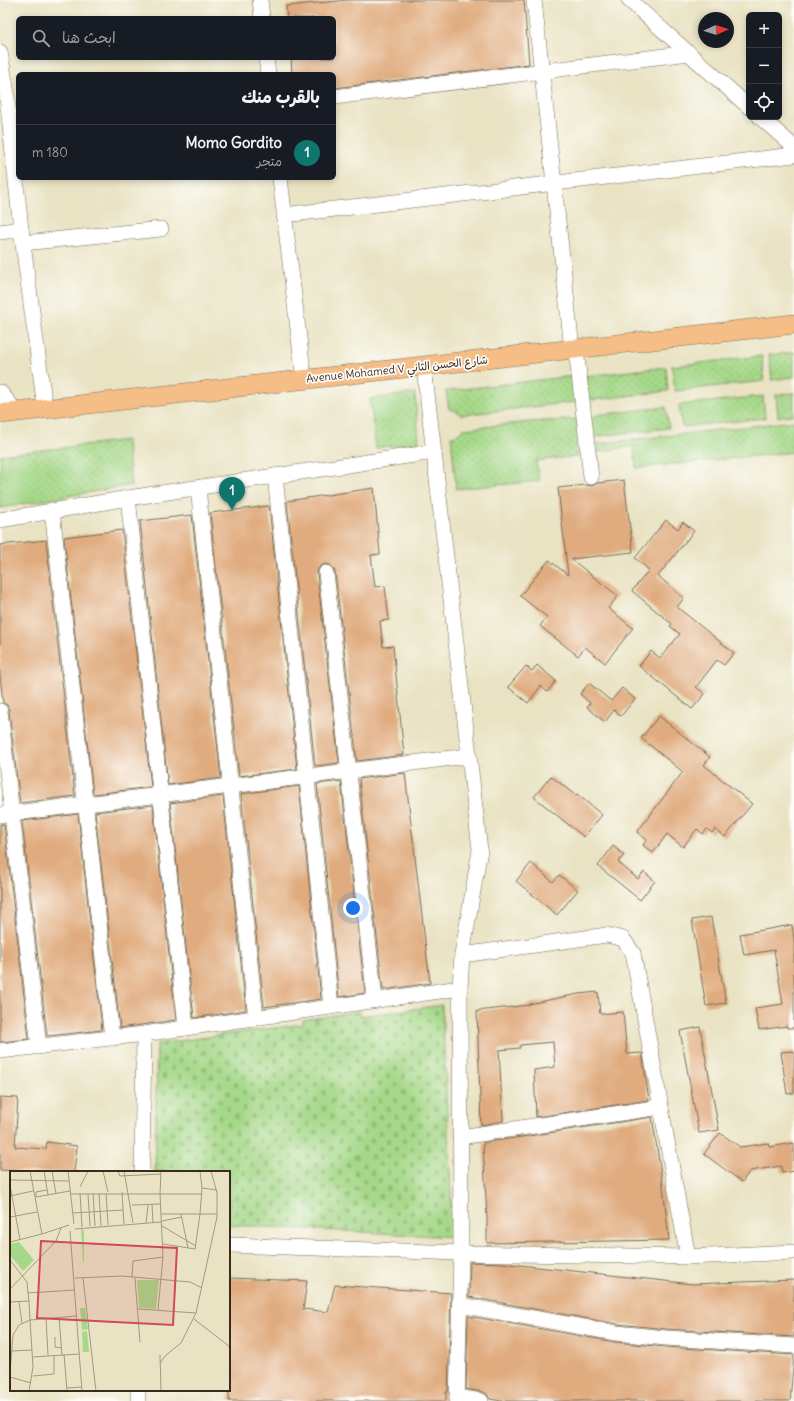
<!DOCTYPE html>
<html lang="ar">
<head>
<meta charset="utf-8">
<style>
	:root { --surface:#171b24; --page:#20242c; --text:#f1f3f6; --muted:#9ea1a6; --line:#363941; --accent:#0f766e }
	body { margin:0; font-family:Delius,"Playpen Sans Arabic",sans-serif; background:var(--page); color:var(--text); direction:rtl }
	.controls { position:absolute; right:12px; top:12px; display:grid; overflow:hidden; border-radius:6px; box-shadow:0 2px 6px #0003 }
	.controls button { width:36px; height:36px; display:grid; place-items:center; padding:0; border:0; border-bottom:1px solid var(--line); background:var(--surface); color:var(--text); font:20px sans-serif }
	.compass { position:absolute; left:698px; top:12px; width:36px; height:36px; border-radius:50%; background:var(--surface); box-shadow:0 2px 6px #0003; rotate:87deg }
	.you { position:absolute; left:353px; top:908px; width:14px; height:14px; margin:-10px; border:3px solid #fff; border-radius:50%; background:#1a73e8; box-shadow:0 0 0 6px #1a73e833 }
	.badge { display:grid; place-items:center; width:26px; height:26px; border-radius:50%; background:var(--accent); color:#fff; font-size:13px; font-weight:700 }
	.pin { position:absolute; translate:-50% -33px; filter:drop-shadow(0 1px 2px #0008) }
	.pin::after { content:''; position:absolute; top:21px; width:14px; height:12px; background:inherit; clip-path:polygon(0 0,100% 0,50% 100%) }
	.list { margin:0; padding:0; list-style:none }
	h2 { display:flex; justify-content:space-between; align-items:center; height:52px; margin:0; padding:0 16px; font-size:17px }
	h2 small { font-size:13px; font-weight:400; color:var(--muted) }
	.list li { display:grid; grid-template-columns:26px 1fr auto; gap:12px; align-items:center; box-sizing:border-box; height:56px; padding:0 16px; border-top:1px solid var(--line) }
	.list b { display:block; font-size:15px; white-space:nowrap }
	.list p { margin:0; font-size:13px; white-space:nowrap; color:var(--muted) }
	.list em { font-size:13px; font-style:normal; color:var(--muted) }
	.icon { flex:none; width:22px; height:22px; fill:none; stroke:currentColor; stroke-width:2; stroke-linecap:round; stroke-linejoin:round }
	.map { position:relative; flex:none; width:794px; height:1401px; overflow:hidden; direction:ltr }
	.search { position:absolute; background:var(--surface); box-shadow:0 2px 6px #0003; left:16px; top:16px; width:320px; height:44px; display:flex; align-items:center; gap:10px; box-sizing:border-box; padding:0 14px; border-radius:6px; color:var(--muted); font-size:15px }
	.panel { position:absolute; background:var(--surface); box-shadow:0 2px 6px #0003; left:16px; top:72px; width:320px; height:108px; border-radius:6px; direction:rtl }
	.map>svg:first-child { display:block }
	.cemetery { fill:url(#cemetery-stones); stroke:#708153 }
	.park { fill:url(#park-dots); stroke:#708153 }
	.building { fill:#e0ac7f }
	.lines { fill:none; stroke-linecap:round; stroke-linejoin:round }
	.minor-casing { stroke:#786b58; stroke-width:16 }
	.major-casing { stroke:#786b58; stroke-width:20 }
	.minor { stroke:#fff; stroke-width:15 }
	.major { stroke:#f6be87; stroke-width:19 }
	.labels { text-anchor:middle; stroke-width:3.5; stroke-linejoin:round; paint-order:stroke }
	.street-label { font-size:11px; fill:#3b2a1e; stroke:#fdfcf7 }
	.inset-road { fill:none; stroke:#a39981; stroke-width:1 }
	.view { fill:#d1495b; fill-opacity:0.15; stroke:#d1495b; stroke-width:2 }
	.inset-edge { fill:none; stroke:#3b2a1e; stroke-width:2 }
</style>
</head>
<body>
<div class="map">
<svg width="794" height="1401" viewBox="0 0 794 1401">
	<defs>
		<pattern id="cemetery-stones" width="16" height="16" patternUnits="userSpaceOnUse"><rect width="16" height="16" fill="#a5d888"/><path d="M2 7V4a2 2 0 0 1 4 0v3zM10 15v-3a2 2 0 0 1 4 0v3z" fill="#8fba75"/></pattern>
		<pattern id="park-dots" width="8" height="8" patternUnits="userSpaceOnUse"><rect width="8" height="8" fill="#a5d888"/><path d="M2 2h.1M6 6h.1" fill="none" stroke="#8fba75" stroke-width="1.8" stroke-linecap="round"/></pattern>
	</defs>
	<rect width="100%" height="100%" fill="#fdfcf7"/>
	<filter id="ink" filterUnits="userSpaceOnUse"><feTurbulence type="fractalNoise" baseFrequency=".025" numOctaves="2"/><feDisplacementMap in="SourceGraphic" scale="8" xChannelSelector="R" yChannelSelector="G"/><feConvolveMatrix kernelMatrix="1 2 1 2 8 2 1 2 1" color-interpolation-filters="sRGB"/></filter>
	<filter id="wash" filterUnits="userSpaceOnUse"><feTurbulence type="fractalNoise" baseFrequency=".012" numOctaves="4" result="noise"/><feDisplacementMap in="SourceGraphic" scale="16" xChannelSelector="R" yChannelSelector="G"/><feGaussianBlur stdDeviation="0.9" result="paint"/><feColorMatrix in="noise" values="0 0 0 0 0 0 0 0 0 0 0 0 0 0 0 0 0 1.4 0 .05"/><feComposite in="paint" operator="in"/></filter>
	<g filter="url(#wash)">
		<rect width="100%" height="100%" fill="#e9e3c3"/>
		<!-- cemetery -->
		<polygon class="cemetery" points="442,1005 453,1237 229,1225 229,1172 155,1172 157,1044 303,1024 303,1020 360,1011 361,1016"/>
		<!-- park -->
		<g class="park">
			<polygon points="794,352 794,377 772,380 769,355"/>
			<polygon points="762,356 764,381 675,391 672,366"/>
			<polygon points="666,367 668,391 593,400 587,396 585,376"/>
			<polygon points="574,376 576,402 461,415 456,411 449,409 446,391"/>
			<polygon points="415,393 419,442 376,448 370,399"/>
			<polygon points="794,393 794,415 778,417 776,395"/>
			<polygon points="763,396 765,418 682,427 679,405"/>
			<polygon points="666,407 669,428 591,437 590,421 596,415"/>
			<polygon points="579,419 581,446 577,449 578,456 536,461 539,481 456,489 451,436 457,435 463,429 529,422"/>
			<polygon points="794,421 794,452 636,468 634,446 598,452 597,444"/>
			<polygon points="127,440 131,485 0,508 0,455"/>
		</g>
		<g id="blocks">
			<!-- building -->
			<g class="building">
				<polygon points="348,0 524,0 529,64 334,88 334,74 292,74 291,58 334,58 334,18 287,18 286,6"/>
				<polygon points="624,480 633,552 571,559 618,596 608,608 633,628 605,663 585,647 578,656 540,626 547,617 520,596 549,560 568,575 558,488 586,485 592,486 597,483"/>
				<polygon points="374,488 380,554 371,555 375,587 385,586 389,620 380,621 383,647 393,646 404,755 357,761 335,572 333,568 330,565 325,564 321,566 318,569 317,574 339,763 315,766 287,501"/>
				<polygon points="269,506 297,769 239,776 210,513"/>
				<polygon points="192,515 221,778 168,785 140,521"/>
				<polygon points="666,520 678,529 683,522 694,531 658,576 684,598 677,607 734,653 724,665 717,660 696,687 705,694 692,709 639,666 651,651 660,658 680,634 670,626 672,624 632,591 649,570 635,558"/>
				<polygon points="122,530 151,787 93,794 64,537"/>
				<polygon points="46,540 75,796 20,803 9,710 7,705 3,703 0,675 0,545"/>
				<polygon points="537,665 556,681 547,692 541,686 528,703 508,687 526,666 532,671"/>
				<polygon points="589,683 611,701 622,688 635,699 621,716 614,710 605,722 587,707 590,703 580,694"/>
				<polygon points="659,716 710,757 704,765 752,804 725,837 715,829 712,833 707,829 703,834 697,829 683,847 667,834 653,853 643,845 647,840 637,832 683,772 641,738"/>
				<polygon points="405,773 430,983 383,990 359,779"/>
				<polygon points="551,776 575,795 577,794 602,815 584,837 534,797"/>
				<polygon points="341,781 365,993 339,997 317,784"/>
				<polygon points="299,786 321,999 264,1007 241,794"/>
				<polygon points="223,796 246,1010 194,1018 170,803"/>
				<polygon points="153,805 176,1020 120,1028 95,812"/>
				<polygon points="78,814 102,1030 47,1036 22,821"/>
				<polygon points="0,824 4,824 29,1039 0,1042"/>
				<polygon points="613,846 624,855 618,862 638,879 644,872 655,881 640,900 598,866"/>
				<polygon points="531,863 553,882 559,875 578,890 557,915 516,881"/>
				<polygon points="711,917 726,1003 706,1006 692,920"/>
				<polygon points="792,925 794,939 794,1028 787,1028 787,1026 759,1030 755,1008 783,1004 774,950 744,955 740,934"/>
				<polygon points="598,992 600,1014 623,1012 627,1054 642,1053 649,1100 536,1117 534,1070 555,1067 553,1042 520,1045 520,1048 499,1050 503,1121 481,1125 477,1011 529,1005 529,1004 578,994"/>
				<polygon points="700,1027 719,1130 699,1133 680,1031"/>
				<polygon points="794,1051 794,1093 787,1094 781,1052"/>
				<polygon points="0,1097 18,1098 15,1147 46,1149 47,1142 77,1146 74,1172 33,1172 0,1170"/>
				<polygon points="652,1117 663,1186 669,1240 487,1243 487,1218 483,1143"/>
				<polygon points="720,1133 740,1147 768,1143 769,1147 794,1143 794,1171 782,1173 781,1166 750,1171 742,1182 704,1154"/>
				<polygon points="470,1262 501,1263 692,1284 794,1280 794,1337 667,1329 617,1324 469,1297"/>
				<polygon points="229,1278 307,1281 303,1309 328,1312 335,1285 451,1293 448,1392 446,1392 446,1401 229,1401"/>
				<polygon points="468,1316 615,1342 665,1347 794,1355 790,1401 501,1401 490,1399 487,1394 483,1392 466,1389"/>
			</g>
		</g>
	</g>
	<g filter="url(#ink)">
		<use href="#blocks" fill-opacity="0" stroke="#786b58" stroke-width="1"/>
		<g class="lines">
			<defs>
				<g id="minor">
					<polyline points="260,0 262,18"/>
					<polyline points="534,0 572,349"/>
					<polyline points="629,0 749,107"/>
					<polyline points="0,52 6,87 21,229 45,408"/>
					<polyline points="266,58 268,74"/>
					<polyline points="334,97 689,53"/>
					<polyline points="760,117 794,147"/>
					<polyline points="280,178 304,380"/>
					<polyline points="284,215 794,155"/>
					<polyline points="0,232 21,229"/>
					<polyline points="23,243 161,229"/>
					<polyline points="576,349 591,477"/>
					<polyline points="424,367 480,850 462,955 460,988 461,1253 457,1401"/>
					<polyline points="0,392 17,412"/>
					<polyline points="275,476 331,1007"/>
					<polyline points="198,488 256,1018"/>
					<polyline points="128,498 186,1028"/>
					<polyline points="52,510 112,1038"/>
					<polyline points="0,520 128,498 434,452"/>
					<polyline points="326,573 375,1000"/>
					<polyline points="0,711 39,1047"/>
					<polyline points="0,815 468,756"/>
					<polyline points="462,955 607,935 623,939 633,953 688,1257"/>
					<polyline points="0,1051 144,1034 460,988"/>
					<polyline points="460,1137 661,1107"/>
					<polyline points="142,1172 144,1034"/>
					<polyline points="229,1245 461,1253 688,1257 794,1252"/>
					<polyline points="460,1305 616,1333 666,1338 794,1346"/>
					<polyline points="457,1397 481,1401"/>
					<polyline points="138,1401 138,1390"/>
				</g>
				<polyline id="major" points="0,414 794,324"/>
			</defs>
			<!-- minor casing -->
			<use href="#minor" class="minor-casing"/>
			<!-- major casing -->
			<use href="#major" class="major-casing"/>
			<!-- minor -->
			<use href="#minor" class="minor"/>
			<!-- major -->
			<use href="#major" class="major"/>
		</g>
	</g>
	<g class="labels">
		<!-- street labels -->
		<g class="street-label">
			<text transform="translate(397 369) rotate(-6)" y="4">Avenue Mohamed V شارع الحسن الثاني</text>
		</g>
	</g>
	<!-- overview -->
	<g transform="translate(10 1171)">
		<rect width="220" height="220" fill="#e9e3c3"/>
		<path d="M9,71L24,89L13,100L0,84V73Z" fill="#a5d888"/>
		<path d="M127,109H149L146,138L129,137Z" fill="#a5d888"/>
		<path d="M71,57L74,60V91H73ZM70,137H75L78,158L72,159ZM77,160L79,181H73L72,161Z" fill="#a5d888"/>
		<path class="inset-road" d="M20,0L32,63L59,54M34,0L38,24M42,0L46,23M58,0L64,53M93,0L98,21M108,0L110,5L151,3M114,0L123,52M151,0L150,23H191M190,0L192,17L190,43H207M0,9L59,10M0,14L10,69M70,16L78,0M192,17L207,19M37,19L26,21V26L60,20M112,21L114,53M70,22L72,56M83,22L85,55M89,22L91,55M96,22L98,54M60,23H150L153,86L148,139M78,23L80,55M0,25L23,20M142,33L143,52M122,34L150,33M63,42L113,39M151,43H190L185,78L153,73M171,43L178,77M0,46L27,41M152,50L172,46M136,52L138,34M152,55L186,75M65,58L151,51M60,60L72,220M0,71L32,63M0,89L17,111L18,122M65,107L112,105L180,111L192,117M73,107L86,220M122,107L123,90L153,86M125,107L130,171M0,118L46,70L51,57M65,119L18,122L19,130L20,149L66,145M0,131L19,130M9,131L12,152M128,138L186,142M49,146L52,184M36,147L38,184M184,148L220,176M45,166V176L51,177M2,180L22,179M54,183L57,220M150,184L151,220M23,186L69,183M150,192L155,185L171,172L186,142L207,46V22L201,0M0,202L3,164L9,154L20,149L23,196L19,220M23,205L44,203V184M0,206L21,212M57,217L72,216"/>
		<path class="view" d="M31,70L167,77L163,154L27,147Z"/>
		<rect width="220" height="220" class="inset-edge"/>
	</g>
</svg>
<div class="controls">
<button>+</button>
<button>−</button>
<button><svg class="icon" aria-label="locate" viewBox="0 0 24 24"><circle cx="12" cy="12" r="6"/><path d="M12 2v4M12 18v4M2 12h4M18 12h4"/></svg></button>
</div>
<svg class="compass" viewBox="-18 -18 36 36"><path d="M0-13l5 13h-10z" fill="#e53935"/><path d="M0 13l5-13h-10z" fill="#9ea1a6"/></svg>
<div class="you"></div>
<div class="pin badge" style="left:232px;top:510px">1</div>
<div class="search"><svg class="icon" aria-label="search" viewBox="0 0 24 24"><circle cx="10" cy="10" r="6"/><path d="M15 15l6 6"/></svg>ابحث هنا</div>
<section class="panel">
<h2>بالقرب منك<small></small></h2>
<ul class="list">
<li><span class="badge">1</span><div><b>Momo Gordito</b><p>متجر</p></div><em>180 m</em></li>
</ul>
</section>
</div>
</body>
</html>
